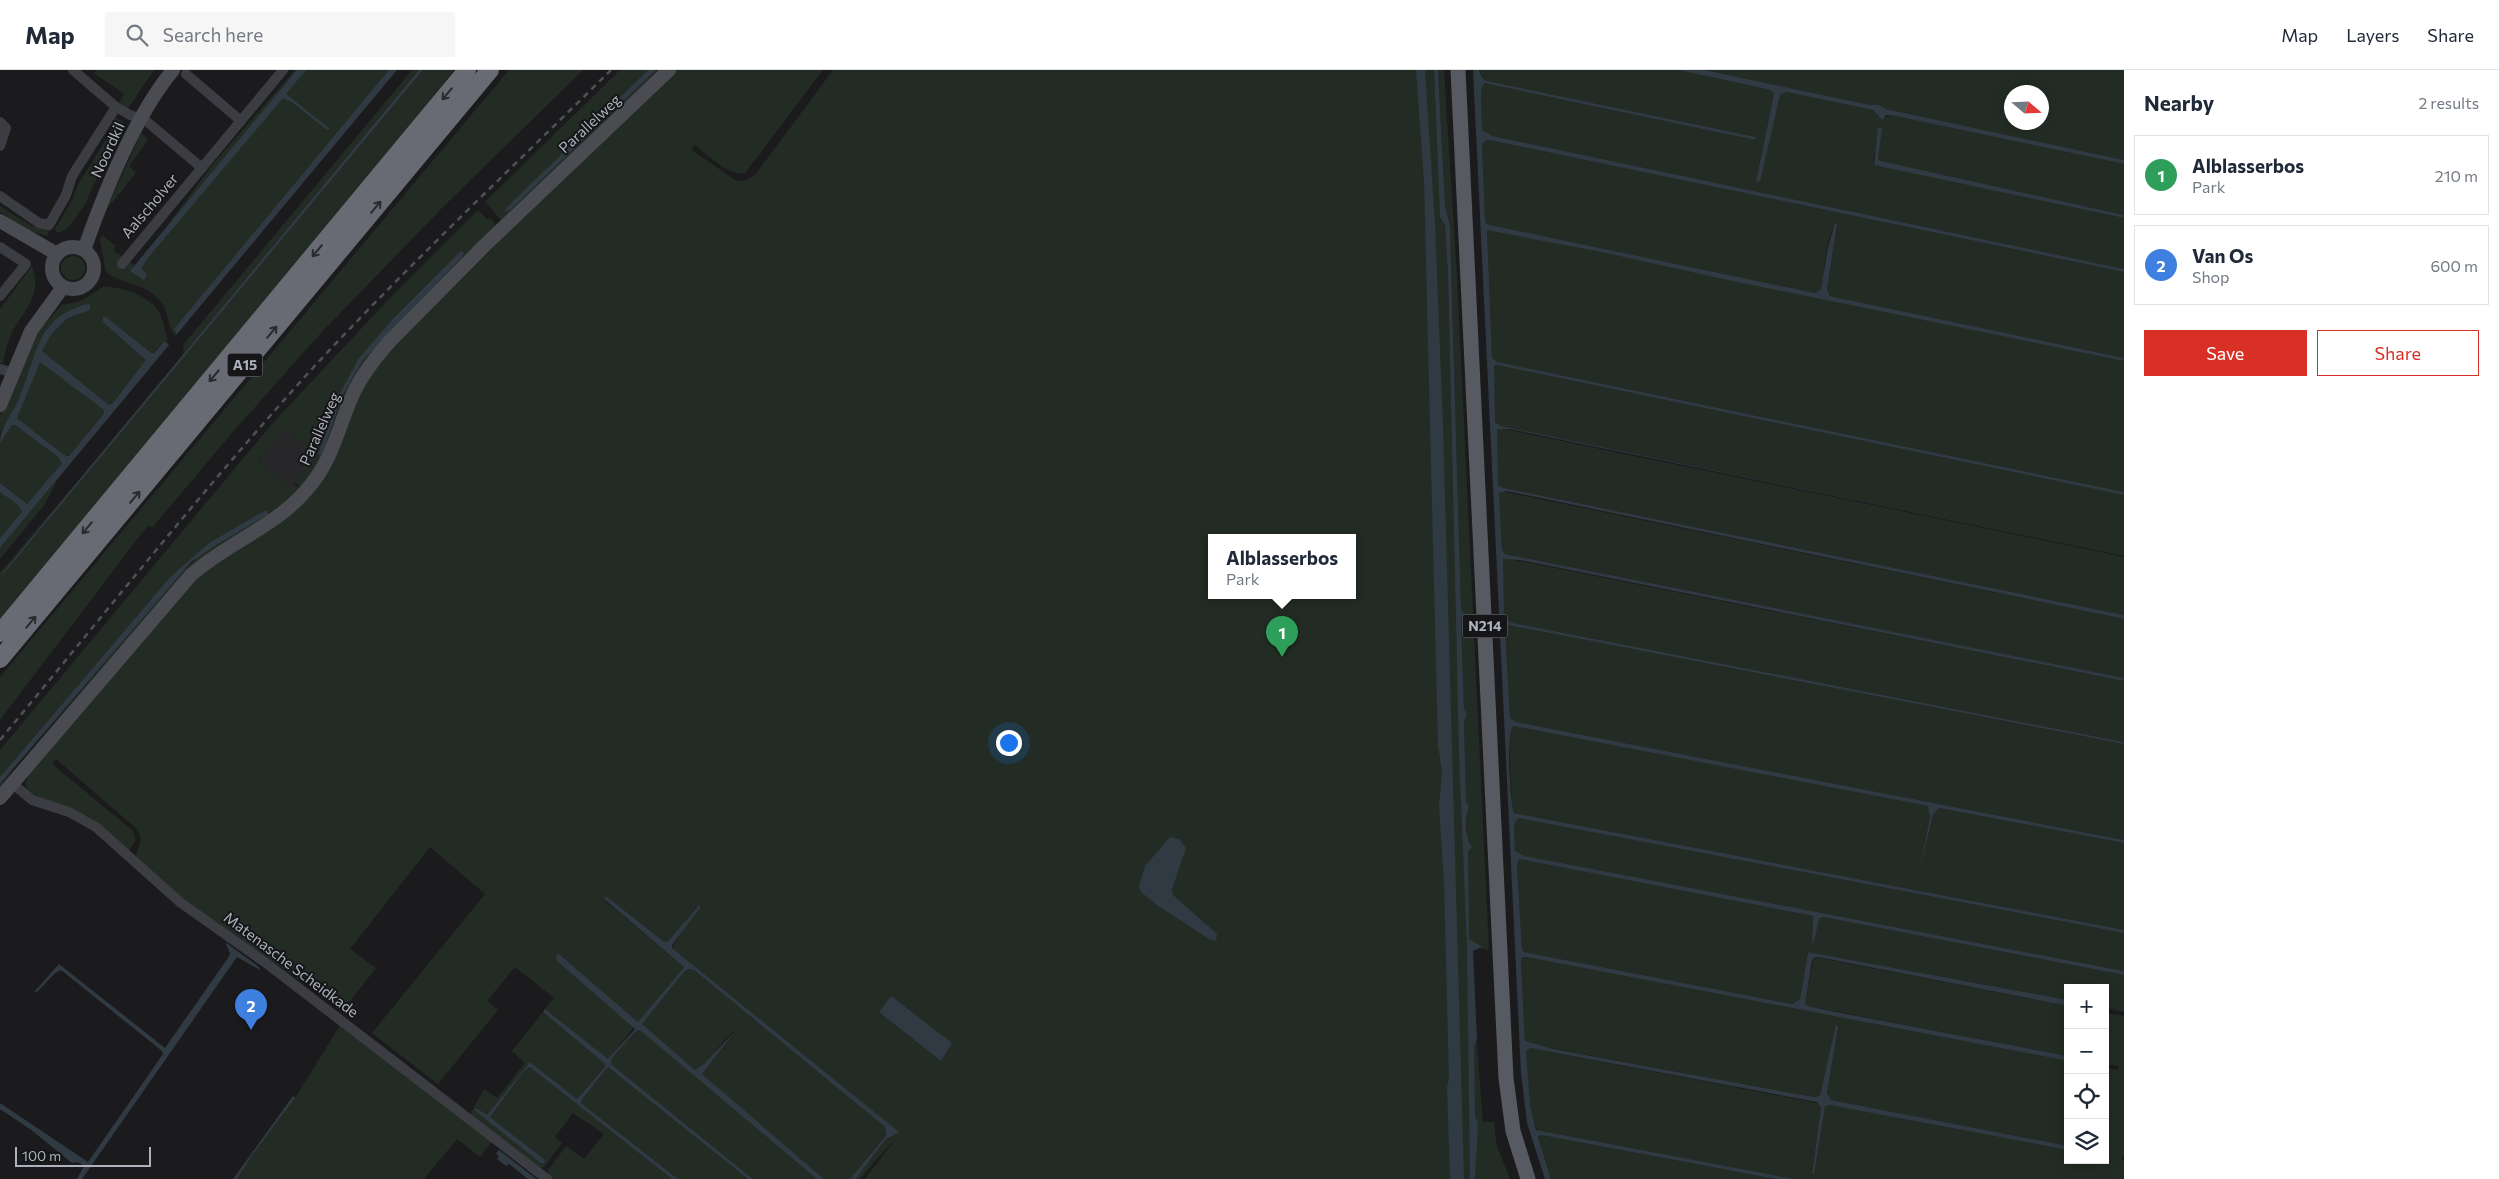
<!DOCTYPE html>
<html lang="en">
<head>
<meta charset="utf-8">
<style>
	:root { --surface:#fff; --page:#f6f6f7; --text:#1f2937; --muted:#747a83; --line:#e0e1e3; --accent:#d93025 }
	body { margin:0; font-family:Commissioner,sans-serif; background:var(--page); color:var(--text) }
	.controls { position:absolute; right:15px; bottom:15px; display:grid; overflow:hidden; border-radius:0px; box-shadow:0 2px 12px #0003 }
	.controls button { width:45px; height:45px; display:grid; place-items:center; padding:0; border:0; border-bottom:1px solid var(--line); background:var(--surface); color:var(--text); font:25px sans-serif }
	.compass { position:absolute; left:2004px; top:15px; width:45px; height:45px; border-radius:50%; background:var(--surface); box-shadow:0 2px 12px #0003; rotate:109deg }
	.scale { position:absolute; left:15px; bottom:12px; width:136px; box-sizing:border-box; padding-left:5px; border:2px solid #adb2bc; border-top:0; font-size:14px; line-height:18px; white-space:nowrap; color:#adb2bc; -webkit-text-stroke:4px #161618; paint-order:stroke }
	.you { position:absolute; left:1008px; top:672px; width:18px; height:18px; margin:-12px; border:4px solid #fff; border-radius:50%; background:#1a73e8; box-shadow:0 0 0 8px #1a73e833 }
	.badge { display:grid; place-items:center; width:32px; height:32px; border-radius:50%; background:var(--accent); color:#fff; font-size:16px; font-weight:700 }
	.pin { position:absolute; translate:-50% -41px; filter:drop-shadow(0 1px 2px #0008) }
	.pin::after { content:''; position:absolute; top:26px; width:18px; height:15px; background:inherit; clip-path:polygon(0 0,100% 0,50% 100%) }
	.popup { position:absolute; left:1208px; top:464px; width:148px; height:65px; box-sizing:border-box; display:grid; place-content:center; border-radius:0px; background:var(--surface); filter:drop-shadow(0 1px 4px #0005); font-size:16px; white-space:nowrap; color:var(--muted) }
	.popup b { font-size:19px; color:var(--text) }
	.popup::after { content:''; position:absolute; left:50%; top:100%; margin-left:-10px; border:10px solid transparent; border-top-color:var(--surface) }
	.list { margin:0; padding:0; list-style:none }
	h2 { display:flex; justify-content:space-between; align-items:center; height:65px; margin:0; padding:0 20px; font-size:21px }
	h2 small { font-size:16px; font-weight:400; color:var(--muted) }
	.list li { display:grid; grid-template-columns:32px 1fr auto; gap:15px; align-items:center; box-sizing:border-box; height:80px; margin:0 10px 10px; padding:0 10px; border:1px solid var(--line); border-radius:0px }
	.list b { display:block; font-size:19px; white-space:nowrap }
	.list p { margin:0; font-size:16px; white-space:nowrap; color:var(--muted) }
	.list em { font-size:16px; font-style:normal; color:var(--muted) }
	.actions { display:flex; gap:10px; padding:15px 20px }
	.actions a { flex:1; padding:11px 0; border:1px solid var(--accent); border-radius:0px; text-align:center; font-size:18px; color:var(--accent) }
	.actions .main { background:var(--accent); color:#fff }
	.icon { flex:none; width:28px; height:28px; fill:none; stroke:currentColor; stroke-width:2; stroke-linecap:round; stroke-linejoin:round }
	.map { position:relative; flex:none; width:2124px; height:1109px; overflow:hidden }
	header { display:flex; align-items:center; gap:30px; box-sizing:border-box; height:70px; padding:0 25px; background:var(--surface); border-bottom:1px solid var(--line) }
	header strong { font-size:24px }
	nav { display:flex; gap:28px; margin-inline-start:auto; font-size:18px }
	.search { width:350px; height:45px; background:var(--page); display:flex; align-items:center; gap:12px; box-sizing:border-box; padding:0 18px; border-radius:0px; color:var(--muted); font-size:19px }
	main { display:flex }
	aside { flex:1; background:var(--surface) }
	.map>svg:first-child { display:block }
	.built { fill:#27272a }
	.green { fill:#222c24; fill-rule:evenodd }
	.water { fill:#303a42; fill-rule:evenodd }
	.lines { fill:none; stroke-linecap:round; stroke-linejoin:round }
	.street { stroke:#3c3d42; stroke-width:10 }
	.secondary { stroke:#4a4c52; stroke-width:14 }
	.primary { stroke:#585a61; stroke-width:15 }
	.highway { stroke:#686b73; stroke-width:18 }
	.rail { stroke:#4f5157; stroke-width:2.5; stroke-dasharray:6 5; stroke-linecap:butt }
	.oneway { stroke:#2a2b2f }
	.labels { text-anchor:middle; stroke-width:4; stroke-linejoin:round; paint-order:stroke }
	.shield { fill:#161618; stroke:#80838b; stroke-width:1 }
	.shield-label { font-size:14px; font-weight:bold; fill:#adb2bc }
	.street-label { font-size:15px; fill:#adb2bc; stroke:#161618 }
</style>
</head>
<body>
<header>
<strong>Map</strong>
<div class="search"><svg class="icon" aria-label="search" viewBox="0 0 24 24"><circle cx="10" cy="10" r="6"/><path d="M15 15l6 6"/></svg>Search here</div>
<nav><a>Map</a><a>Layers</a><a>Share</a></nav>
</header>
<main>
<div class="map">
<svg width="2124" height="1109" viewBox="0 0 2124 1109">
	<rect width="100%" height="100%" fill="#1b1b1d"/>
	<!-- built -->
	<polygon class="built" points="285,360 317,387 290,418 258,391"/>
	<!-- green -->
	<g class="green">
		<polygon points="96,0 154,0 127,40 119,33 124,24 94,3"/>
		<path d="M295,0H393L245,178L176,266C166,256 170,241 160,231C143,211 122,215 106,202L100,170L102,165L116,176L113,180L137,197L213,94Z"/>
		<polygon points="412,0 419,0 184,283 183,275"/>
		<polygon points="423,0 454,0 342,140 0,553 0,502 99,386 4,499 4,502"/>
		<polygon points="509,0 583,0 442,138 320,264 232,363 152,458 149,455 138,468 0,650 0,607"/>
		<polygon points="620,0 648,0 507,137 505,143 656,0 663,0 501,150 485,132"/>
		<path d="M675,0H823L745,103C728,107 707,83 694,75L692,80L735,110L743,111L755,105L833,0H1434L1440,146L1445,155L1448,205L1457,595L1467,784L1466,742L1469,737L1466,731L1464,651L1467,644L1464,638L1461,548L1464,543L1461,538L1450,157L1445,135L1438,0H1444L1457,206L1489,880L1469,876L1483,1052H1494L1497,1076L1510,1109H865L895,1070L883,1082L860,1109H856L885,1070L898,1062L672,878L698,835L667,872L663,871L606,826L604,830L684,897L638,952L559,884L557,891L634,957L610,988L608,990L545,939L554,928L515,897L487,931L498,940L438,1014L372,963L485,824L430,777L350,879L376,898L343,940L187,832L136,786L141,768L136,758L56,689L52,694L132,760L136,770L129,781L88,746L39,729L28,722L26,713L28,704L190,511L295,439L366,308L427,239ZM1212,468H1352V526H1212Z"/>
		<polygon points="1479,0 1678,0 1771,20 1774,24 1756,110 1780,24 1786,22 1873,40 1879,47 1895,46 2124,94 2124,145 1881,91 1878,89 1880,57 1873,93 2124,148 2124,199 1493,66 1482,60 1481,21 1484,13 1755,70 1756,67 1487,11 1482,8"/>
		<path d="M1705,0H2124V90L1886,39L1879,35H1870ZM2012,22H2042V52H2012Z"/>
		<polygon points="115,48 123,52 84,136 67,159 57,163 55,159 70,134 79,113 112,60 112,53"/>
		<polygon points="141,63 148,70 129,96 136,103 106,140"/>
		<path d="M1489,70L2124,202V288L1830,226L1827,220L1837,154C1825,163 1825,204 1821,219L1815,223L1490,155L1486,153L1485,148L1482,75L1485,71Z"/>
		<polygon points="0,136 33,157 35,154 48,157 50,161 47,166 30,161 0,142"/>
		<polygon points="478,140 488,150 490,148 496,155 405,250 302,419 295,412 316,387 285,360 258,391 290,418 294,414 301,420 288,435 217,479 0,722 0,714 16,698 175,509 201,484 267,440 209,473 171,506 0,707 0,680 271,355 386,232"/>
		<polygon points="1491,159 2124,291 2124,422 1497,292 1492,287 1487,160"/>
		<circle cx="73" cy="198" r="12"/>
		<path d="M32,196C44,228 21,241 10,267C6,275 5,286 3,294L0,293V239Z"/>
		<path d="M104,216C123,218 152,225 161,246C164,254 166,264 168,272L165,271L153,283H139L146,288V292L113,333L109,335L42,281L53,262L68,248L90,240L87,234C40,248 37,282 22,322C17,336 8,349 0,362V345L9,330L36,267L45,254L62,235L81,231Z"/>
		<polygon points="41,291 104,340 103,345 70,385 64,385 17,348 37,294"/>
		<polygon points="1497,295 2124,425 2124,486 1501,356 1495,352 1493,298"/>
		<path d="M12,355H15C28,364 54,380 62,393L27,434L0,413V373Z"/>
		<polygon points="1499,358 2124,487 2124,545 1504,418 1498,415 1496,361"/>
		<polygon points="58,409 44,435 0,489 0,478"/>
		<polygon points="1501,421 2124,549 2124,608 1505,484 1502,481 1499,423"/>
		<polygon points="0,422 19,436 22,442 0,468"/>
		<polygon points="1505,488 2124,611 2124,672 1513,553 1506,550 1504,546 1502,491"/>
		<polygon points="1508,555 2124,674 2124,770 1516,652 1510,648 1505,557"/>
		<path d="M1513,656L1929,736L1930,747L1917,811L1933,745L1939,738L2124,773V860L1514,743C1511,731 1507,665 1513,656Z"/>
		<polygon points="1518,748 2124,863 2124,901 1525,786 1515,781 1514,755"/>
		<polygon points="1519,789 1813,846 1812,867 1819,849 1823,847 2124,905 2124,942 2105,938 2105,918 2068,918 2068,930 1808,882 1800,929 1792,934 1524,882 1522,879 1517,794"/>
		<polygon points="1526,887 2068,991 2068,1076 1830,1030 1827,1023 1838,957 1820,1026 1814,1027 1528,974 1525,971 1521,890"/>
		<polygon points="1814,887 2068,936 2068,986 1808,936 1805,933 1805,929"/>
		<path d="M689,899L694,900L885,1057L886,1064L850,1109H824L705,1008L702,1004L738,959C720,968 713,992 695,1000L642,954L684,902Z"/>
		<polygon points="543,942 605,994 605,997 577,1029 530,992 487,1046 476,1038 474,1040 545,1090 490,1047 524,1001 531,997 672,1109 553,1109 548,1105 548,1100 566,1076 584,1089 604,1064 573,1043 555,1067 562,1073 544,1097 538,1098 470,1044 484,1019 497,1028 525,993 512,981"/>
		<path d="M2105,943L2124,946V1086L2121,1089L2124,1090V1109H1794L1540,1061C1527,1056 1527,996 1526,981L1530,978L1817,1033L1821,1038L1812,1104H1814L1825,1037L1829,1035L2068,1080V1090H2105V1086L2109,1085L2105,1083V997L2118,1000L2119,996L2105,994Z"/>
		<polygon points="341,954 493,1070 480,1087 457,1069 424,1109 237,1109 253,1084 296,1026"/>
		<polygon points="640,960 644,962 817,1109 753,1109 611,994 612,988 635,962"/>
		<polygon points="608,997 618,1004 748,1109 678,1109 581,1033 583,1028"/>
		<polygon points="1541,1065 1776,1109 1551,1109 1538,1067"/>
	</g>
	<!-- water -->
	<g class="water">
		<polygon points="297,0 306,0 286,24 330,59 327,60 292,32 283,28 147,189 141,199 147,204 144,210 130,201"/>
		<polygon points="389,0 397,0 177,264 174,259"/>
		<polygon points="419,0 423,0 4,503 1,504"/>
		<polygon points="648,0 656,0 510,140 504,142 507,137"/>
		<polygon points="1416,0 1425,0 1435,154 1443,356 1464,1109 1450,1109 1447,1017 1449,1009 1444,813 1439,736 1442,702 1438,675 1424,111"/>
		<path d="M1434,0H1438L1445,135L1450,157L1461,538L1464,543L1461,549L1464,638L1467,644L1464,651L1466,731L1469,737C1464,747 1465,769 1472,777L1468,781L1469,869L1482,877L1473,881L1477,970L1474,976L1475,1047L1478,1053L1475,1109H1470L1467,875L1459,684L1448,205L1445,155L1440,147Z"/>
		<path d="M1473,0H1479L1482,8L1487,11L1756,67L1755,70L1484,13L1481,21L1482,60L1493,66L2124,199V202L1489,70L1485,71L1482,75L1485,148L1486,153L1490,155L1815,223L1821,219L1828,177L1835,153L1837,154L1827,220L1830,226L2124,288V291L1742,213L1601,182L1487,160L1492,287L1497,292L2124,422V425L1497,295L1494,296L1495,352L1501,356L2124,486L1510,359H1497L1498,415L1504,418L2124,545V549L1507,421L1499,423L1502,480L1505,484L2124,608V611L1520,490L1503,489L1504,546L1506,550L1513,553L2124,672V674L1508,555L1505,557L1510,648L1516,652L2124,770V773L1939,738L1933,745L1917,811L1930,747L1928,736L1513,656C1506,666 1510,730 1514,743L2124,860V863L1518,748L1514,755L1515,781L1525,786L2124,901V905L1823,847L1819,849L1814,872L1812,873L1813,846L1519,789L1517,795L1522,879L1524,882L1792,934L1800,929L1808,882L2068,930V936L1818,887H1814L1812,891L1805,933L1808,936L1831,941L2068,986V991L1526,887L1522,888L1521,892L1525,971L1553,979L1814,1027L1820,1026L1836,954L1838,957L1827,1023L1831,1030L2068,1076V1080L1829,1035L1825,1037L1814,1104H1812L1821,1038L1817,1032L1530,978L1526,981L1530,1036L1536,1060L1794,1109H1776L1541,1065L1538,1067L1551,1109H1545L1527,1053L1521,1003Z"/>
		<polygon points="1678,0 1705,0 1870,35 1879,35 1886,39 2124,90 2124,94 1895,46 1886,45 1882,50 1873,40 1786,22 1780,25 1760,112 1756,111 1774,24 1771,20"/>
		<polygon points="1878,57 1882,58 1878,89 1881,91 2124,145 2124,148 1874,95"/>
		<polygon points="461,181 464,183 462,187 363,290 342,326 322,385 318,384 339,325 359,288 393,249"/>
		<path d="M87,234L90,235V240L68,248L53,262L42,281L109,335L113,333L146,290L103,252V247H106L151,283H154L165,271L169,275L0,478V468L22,442L19,436L0,422V413L27,434L62,393L57,386L15,355H12L0,373C0,356 13,344 19,328C38,286 34,249 87,234ZM40,292L104,340L103,345L69,386L64,385L17,348Z"/>
		<polygon points="266,440 269,444 216,475 191,492 0,714 0,707 171,506 209,473"/>
		<polygon points="1170,767 1179,769 1186,778 1172,819 1173,825 1217,864 1216,871 1209,869 1157,835 1141,822 1139,816 1145,796"/>
		<polygon points="606,826 663,871 667,872 699,835 700,838 672,875 672,878 899,1062 885,1070 856,1109 850,1109 886,1065 885,1057 694,900 689,899 684,902 642,954 695,1000 704,994 738,958 702,1004 824,1109 817,1109 640,960 635,962 612,988 611,994 753,1109 748,1109 608,997 583,1028 581,1033 678,1109 672,1109 530,997 524,1001 490,1047 545,1090 544,1093 541,1093 474,1040 476,1038 487,1045 530,992 577,1029 605,997 605,994 543,942 545,939 608,989 635,959 557,891 556,886 559,884 638,952 684,897 604,829"/>
		<polygon points="225,872 259,897 260,900 237,887 82,1109 77,1109 84,1096 78,1092 72,1093 30,1059 0,1039 0,1033 88,1092 163,984 162,981 61,900 55,903 36,923 35,921 59,894 165,978 228,888 230,883"/>
		<polygon points="891,926 952,973 941,991 879,942"/>
		<polygon points="293,1026 295,1028 253,1084 237,1109 233,1109"/>
		<polygon points="499,1080 535,1108 536,1109 528,1109 509,1094 506,1096 497,1089 499,1087 496,1083"/>
	</g>
	<g class="lines">
		<!-- street -->
		<g class="street">
			<polyline points="73,0 116,37 130,45 145,50 202,98"/>
			<polyline points="186,4 241,51"/>
			<polyline points="0,52 6,58 0,76"/>
			<polyline points="0,126 39,153 49,155 66,125 72,106 116,37"/>
			<polyline points="0,177 26,194 0,226"/>
			<polyline points="122,194 283,0"/>
			<polyline points="0,299 14,303"/>
			<polyline points="13,714 32,730 69,742 96,757 181,833 266,893 547,1109"/>
		</g>
		<!-- secondary -->
		<g class="secondary">
			<polyline points="0,151 57,184"/>
			<circle cx="73" cy="198" r="21"/>
			<path d="M84,180C104,123 134,47 173,0"/>
			<polyline points="0,335 31,261 63,217"/>
			<path d="M0,728L191,505C233,468 282,456 316,408C333,384 339,357 350,331C359,308 374,289 390,271L485,175L669,0"/>
		</g>
		<!-- primary -->
		<polyline class="primary" points="1458,0 1506,1008 1513,1061 1528,1109"/>
		<!-- highway -->
		<g class="highway">
			<polyline points="0,563 467,0"/>
			<polyline points="0,589 490,0"/>
		</g>
		<!-- rail -->
		<path class="rail" d="M0,670C103,546 203,419 311,300C407,196 511,99 611,0"/>
	</g>
	<!-- one-way arrows -->
	<defs><path id="oneway-shaft" d="M-6 0H5M1.5-3L5.5 0L1.5 3" fill="none" stroke-width="1.6" stroke-linecap="round" stroke-linejoin="round" transform="scale(1.25)"/></defs>
	<g class="oneway">
		<use href="#oneway-shaft" transform="translate(447 24) rotate(130)"/>
		<use href="#oneway-shaft" transform="translate(376 137) rotate(-50)"/>
		<use href="#oneway-shaft" transform="translate(317 181) rotate(130)"/>
		<use href="#oneway-shaft" transform="translate(272 262) rotate(-50)"/>
		<use href="#oneway-shaft" transform="translate(214 306) rotate(130)"/>
		<use href="#oneway-shaft" transform="translate(135 427) rotate(-50)"/>
		<use href="#oneway-shaft" transform="translate(87 458) rotate(130)"/>
		<use href="#oneway-shaft" transform="translate(31 552) rotate(-50)"/>
	</g>
	<g class="labels">
		<!-- shield labels -->
		<g class="shield">
			<rect x="227.5" y="283.5" width="35" height="23" rx="4"/>
			<rect x="1462.5" y="544.5" width="45" height="23" rx="4"/>
		</g>
		<g class="shield-label">
			<text x="245" y="300">A15</text>
			<text x="1485" y="561">N214</text>
		</g>
		<!-- street labels -->
		<g class="street-label">
			<text transform="translate(590 54) rotate(-43)" y="5">Parallelweg</text>
			<text transform="translate(108 80) rotate(-65)" y="5">Noordkil</text>
			<text transform="translate(150 136) rotate(-50)" y="5">Aalscholver</text>
			<text transform="translate(320 359) rotate(-66)" y="5">Parallelweg</text>
			<text transform="translate(291 895) rotate(37)" y="5">Matenasche Scheidkade</text>
		</g>
	</g>
</svg>
<div class="controls">
<button>+</button>
<button>−</button>
<button><svg class="icon" aria-label="locate" viewBox="0 0 24 24"><circle cx="12" cy="12" r="6"/><path d="M12 2v4M12 18v4M2 12h4M18 12h4"/></svg></button>
<button><svg class="icon" aria-label="layers" viewBox="0 0 24 24"><path d="M12 4l9 5-9 5-9-5zM3 14l9 5 9-5"/></svg></button>
</div>
<svg class="compass" viewBox="-18 -18 36 36"><path d="M0-13l5 13h-10z" fill="#e53935"/><path d="M0 13l5-13h-10z" fill="#747a83"/></svg>
<div class="scale">100 m</div>
<div class="you"></div>
<div class="pin badge" style="left:1282px;top:587px;background:#2e9e5b">1</div>
<div class="popup"><b>Alblasserbos</b>Park</div>
<div class="pin badge" style="left:251px;top:960px;background:#3f7fe0">2</div>
</div>
<aside>
<h2>Nearby<small>2 results</small></h2>
<ul class="list">
<li><span class="badge" style="background:#2e9e5b">1</span><div><b>Alblasserbos</b><p>Park</p></div><em>210 m</em></li>
<li><span class="badge" style="background:#3f7fe0">2</span><div><b>Van Os</b><p>Shop</p></div><em>600 m</em></li>
</ul>
<div class="actions"><a class="main">Save</a><a>Share</a></div>
</aside>
</main>
</body>
</html>
